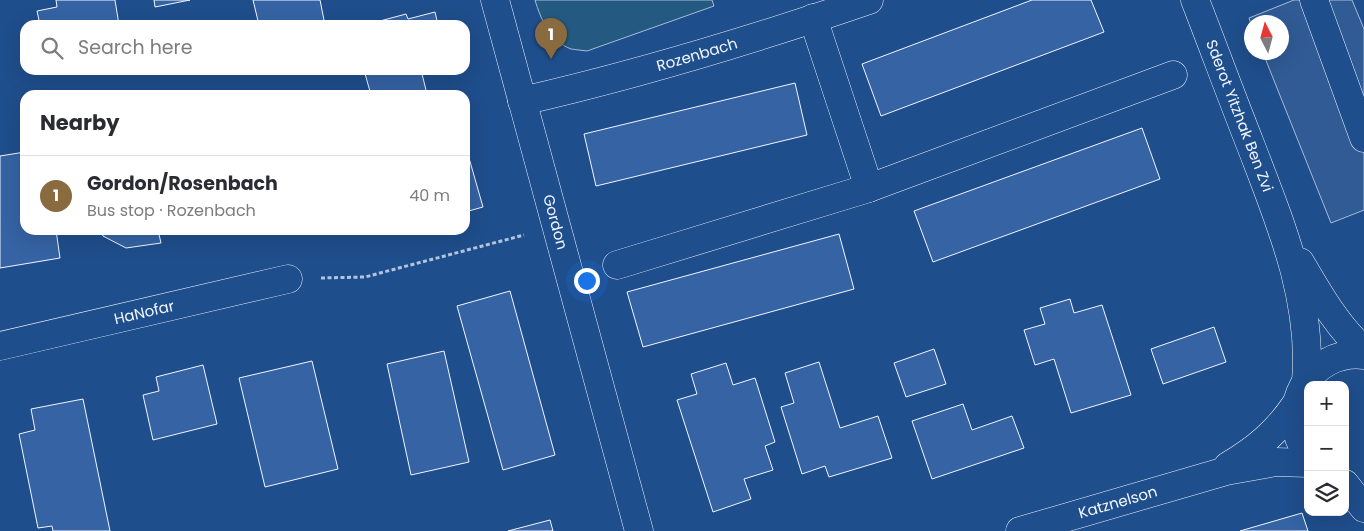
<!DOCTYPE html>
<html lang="en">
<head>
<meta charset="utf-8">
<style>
	:root { --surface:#fff; --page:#f7f7f7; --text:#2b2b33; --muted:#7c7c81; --line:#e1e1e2; --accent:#8a6a3f }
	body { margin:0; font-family:Poppins,sans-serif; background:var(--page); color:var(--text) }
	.controls { position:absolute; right:15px; bottom:15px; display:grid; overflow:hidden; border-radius:10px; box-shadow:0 5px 20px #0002 }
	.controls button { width:45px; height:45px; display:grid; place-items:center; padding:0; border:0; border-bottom:1px solid var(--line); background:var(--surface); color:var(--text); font:25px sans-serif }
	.compass { position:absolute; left:1244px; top:15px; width:45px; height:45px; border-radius:50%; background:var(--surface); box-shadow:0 5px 20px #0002; rotate:354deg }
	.you { position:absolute; left:586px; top:280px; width:18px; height:18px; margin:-12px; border:4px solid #fff; border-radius:50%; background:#1a73e8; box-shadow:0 0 0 8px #1a73e833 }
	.badge { display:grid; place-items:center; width:32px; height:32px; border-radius:50%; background:var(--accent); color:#fff; font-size:16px; font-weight:700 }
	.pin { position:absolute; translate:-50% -41px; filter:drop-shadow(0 1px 2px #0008) }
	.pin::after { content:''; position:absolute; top:26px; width:18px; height:15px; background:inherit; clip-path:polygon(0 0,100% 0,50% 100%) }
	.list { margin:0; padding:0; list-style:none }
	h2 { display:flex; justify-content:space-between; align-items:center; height:65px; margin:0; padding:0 20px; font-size:21px }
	h2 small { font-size:16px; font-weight:400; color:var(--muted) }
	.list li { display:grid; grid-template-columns:32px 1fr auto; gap:15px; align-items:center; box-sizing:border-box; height:80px; padding:0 20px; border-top:1px solid var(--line) }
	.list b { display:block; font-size:19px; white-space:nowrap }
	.list p { margin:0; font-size:16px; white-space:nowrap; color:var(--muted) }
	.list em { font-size:16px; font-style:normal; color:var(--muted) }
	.icon { flex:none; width:28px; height:28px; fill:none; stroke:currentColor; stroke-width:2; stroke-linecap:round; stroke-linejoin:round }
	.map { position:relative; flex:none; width:1364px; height:531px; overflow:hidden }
	.search { position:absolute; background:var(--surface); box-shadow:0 5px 20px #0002; left:20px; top:20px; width:450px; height:55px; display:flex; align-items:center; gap:12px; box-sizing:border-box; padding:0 18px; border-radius:15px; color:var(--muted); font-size:19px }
	.panel { position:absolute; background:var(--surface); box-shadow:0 5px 20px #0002; left:20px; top:90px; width:450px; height:145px; border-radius:15px }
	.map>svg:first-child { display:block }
	.green { fill:#245a82; stroke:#a8bbd7 }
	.parking { fill:#305b95; stroke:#a8bbd7 }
	.building { fill:#3563a3; stroke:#f2f6ff }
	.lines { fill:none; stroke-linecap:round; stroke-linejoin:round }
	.minor-casing { stroke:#f2f6ff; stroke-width:29 }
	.path { stroke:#b3c4dc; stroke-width:3; stroke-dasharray:4 2.5; stroke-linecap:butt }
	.minor { stroke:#1f4e8c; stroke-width:28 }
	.labels { text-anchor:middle; stroke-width:4; stroke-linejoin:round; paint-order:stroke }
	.street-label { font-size:15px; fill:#f2f6ff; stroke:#1f4e8c }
</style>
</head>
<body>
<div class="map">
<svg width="1364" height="531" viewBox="0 0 1364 531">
	<rect width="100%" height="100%" fill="#1f4e8c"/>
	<!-- green -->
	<path class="green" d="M535,0H712L714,6L587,51C582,50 576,50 571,49C550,41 541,20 535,0Z"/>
	<!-- parking -->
	<polygon class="parking" points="1294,0 1352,0 1364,29 1364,210 1331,223 1263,53 1282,52 1282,22 1252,22 1251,24 1249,18"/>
	<!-- building -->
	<g class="building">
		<polygon points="56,0 115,0 119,25 40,25 37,11 57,7"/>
		<polygon points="154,0 190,0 155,7"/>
		<polygon points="253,0 320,0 325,25 259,25"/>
		<polygon points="1032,0 1091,0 1104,32 881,116 862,64"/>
		<polygon points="435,12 438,25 365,25 406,14 408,19"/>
		<polygon points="364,70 421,70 427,94 371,95"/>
		<polygon points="795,83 807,135 596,186 584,134"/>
		<polygon points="1142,128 1160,179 933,262 914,211"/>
		<polygon points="465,144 483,207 465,212"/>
		<polygon points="25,152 25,230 56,230 60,258 0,268 0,156"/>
		<polygon points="101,230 158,230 161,243 126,248 103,236"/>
		<polygon points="839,234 854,289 643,347 627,292"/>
		<polygon points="510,291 555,455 503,470 457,306"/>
		<polygon points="1070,299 1074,313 1102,305 1131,395 1071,413 1054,359 1035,365 1024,330 1045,324 1040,308"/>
		<polygon points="1214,327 1226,362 1163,384 1151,349"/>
		<polygon points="934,349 946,384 906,397 894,363"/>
		<polygon points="444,351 469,462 411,475 387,364"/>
		<polygon points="312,361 338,469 265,487 239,378"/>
		<polygon points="819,362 840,428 878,416 892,458 829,477 825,466 802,474 781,407 794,403 785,373"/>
		<polygon points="726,363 733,385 755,378 775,442 765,446 773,470 744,479 751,499 713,512 677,400 697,394 691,374"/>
		<polygon points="203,365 217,424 153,440 143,395 159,391 156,377"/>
		<polygon points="83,399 110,531 53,531 52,526 38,528 19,434 35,430 31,409"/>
		<polygon points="963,404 972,430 1012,416 1024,448 932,479 912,421"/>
		<polygon points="1302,513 1308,531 1240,531"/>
		<polygon points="550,520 553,531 508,531"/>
	</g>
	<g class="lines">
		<defs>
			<g id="minor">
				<path id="s1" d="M495,0L639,531"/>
				<path id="s2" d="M1195,0C1214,49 1232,98 1251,146C1280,222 1313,299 1306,382"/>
				<polyline points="1314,0 1364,138"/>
				<polyline points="813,18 869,188"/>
				<path id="s3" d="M522,101C640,74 755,39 869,0"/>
				<path d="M1300,262C1318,292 1337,327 1364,350"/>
				<polyline points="617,265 869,188 1173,75"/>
				<path id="s4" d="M0,346L288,279"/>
				<path d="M1308,455C1276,411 1309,349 1364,355"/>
				<path d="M1228,466C1257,449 1277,432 1296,404"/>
				<polyline points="1345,484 1364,508"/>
				<path id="s5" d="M1020,531L1226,471L1276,462L1308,463"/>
			</g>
		</defs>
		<!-- minor casing -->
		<use href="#minor" class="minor-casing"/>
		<!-- path -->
		<polyline class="path" points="321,278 365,277 524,235"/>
		<!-- minor -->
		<use href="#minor" class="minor"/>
	</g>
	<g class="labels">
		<!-- street labels -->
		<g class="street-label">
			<text dy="5" stroke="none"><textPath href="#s3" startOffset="181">Rozenbach</textPath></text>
			<text dy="5" stroke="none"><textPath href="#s2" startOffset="124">Sderot Yitzhak Ben Zvi</textPath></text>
			<text dy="5" stroke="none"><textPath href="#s1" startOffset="230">Gordon</textPath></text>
			<text dy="5" stroke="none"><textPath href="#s4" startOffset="148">HaNofar</textPath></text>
			<text dy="5" stroke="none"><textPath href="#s5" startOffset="102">Katznelson</textPath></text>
		</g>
	</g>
</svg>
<div class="controls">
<button>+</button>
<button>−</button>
<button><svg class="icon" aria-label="layers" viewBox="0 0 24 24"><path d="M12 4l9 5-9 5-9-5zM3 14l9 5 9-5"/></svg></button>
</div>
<svg class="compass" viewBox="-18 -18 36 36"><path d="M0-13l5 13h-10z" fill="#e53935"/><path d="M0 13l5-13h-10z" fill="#7c7c81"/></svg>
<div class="you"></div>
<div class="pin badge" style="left:551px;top:59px">1</div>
<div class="search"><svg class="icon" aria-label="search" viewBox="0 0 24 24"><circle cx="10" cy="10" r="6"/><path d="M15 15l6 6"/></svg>Search here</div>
<section class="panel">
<h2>Nearby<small></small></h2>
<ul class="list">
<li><span class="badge">1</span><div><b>Gordon/Rosenbach</b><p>Bus stop · Rozenbach</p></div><em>40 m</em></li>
</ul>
</section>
</div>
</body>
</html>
